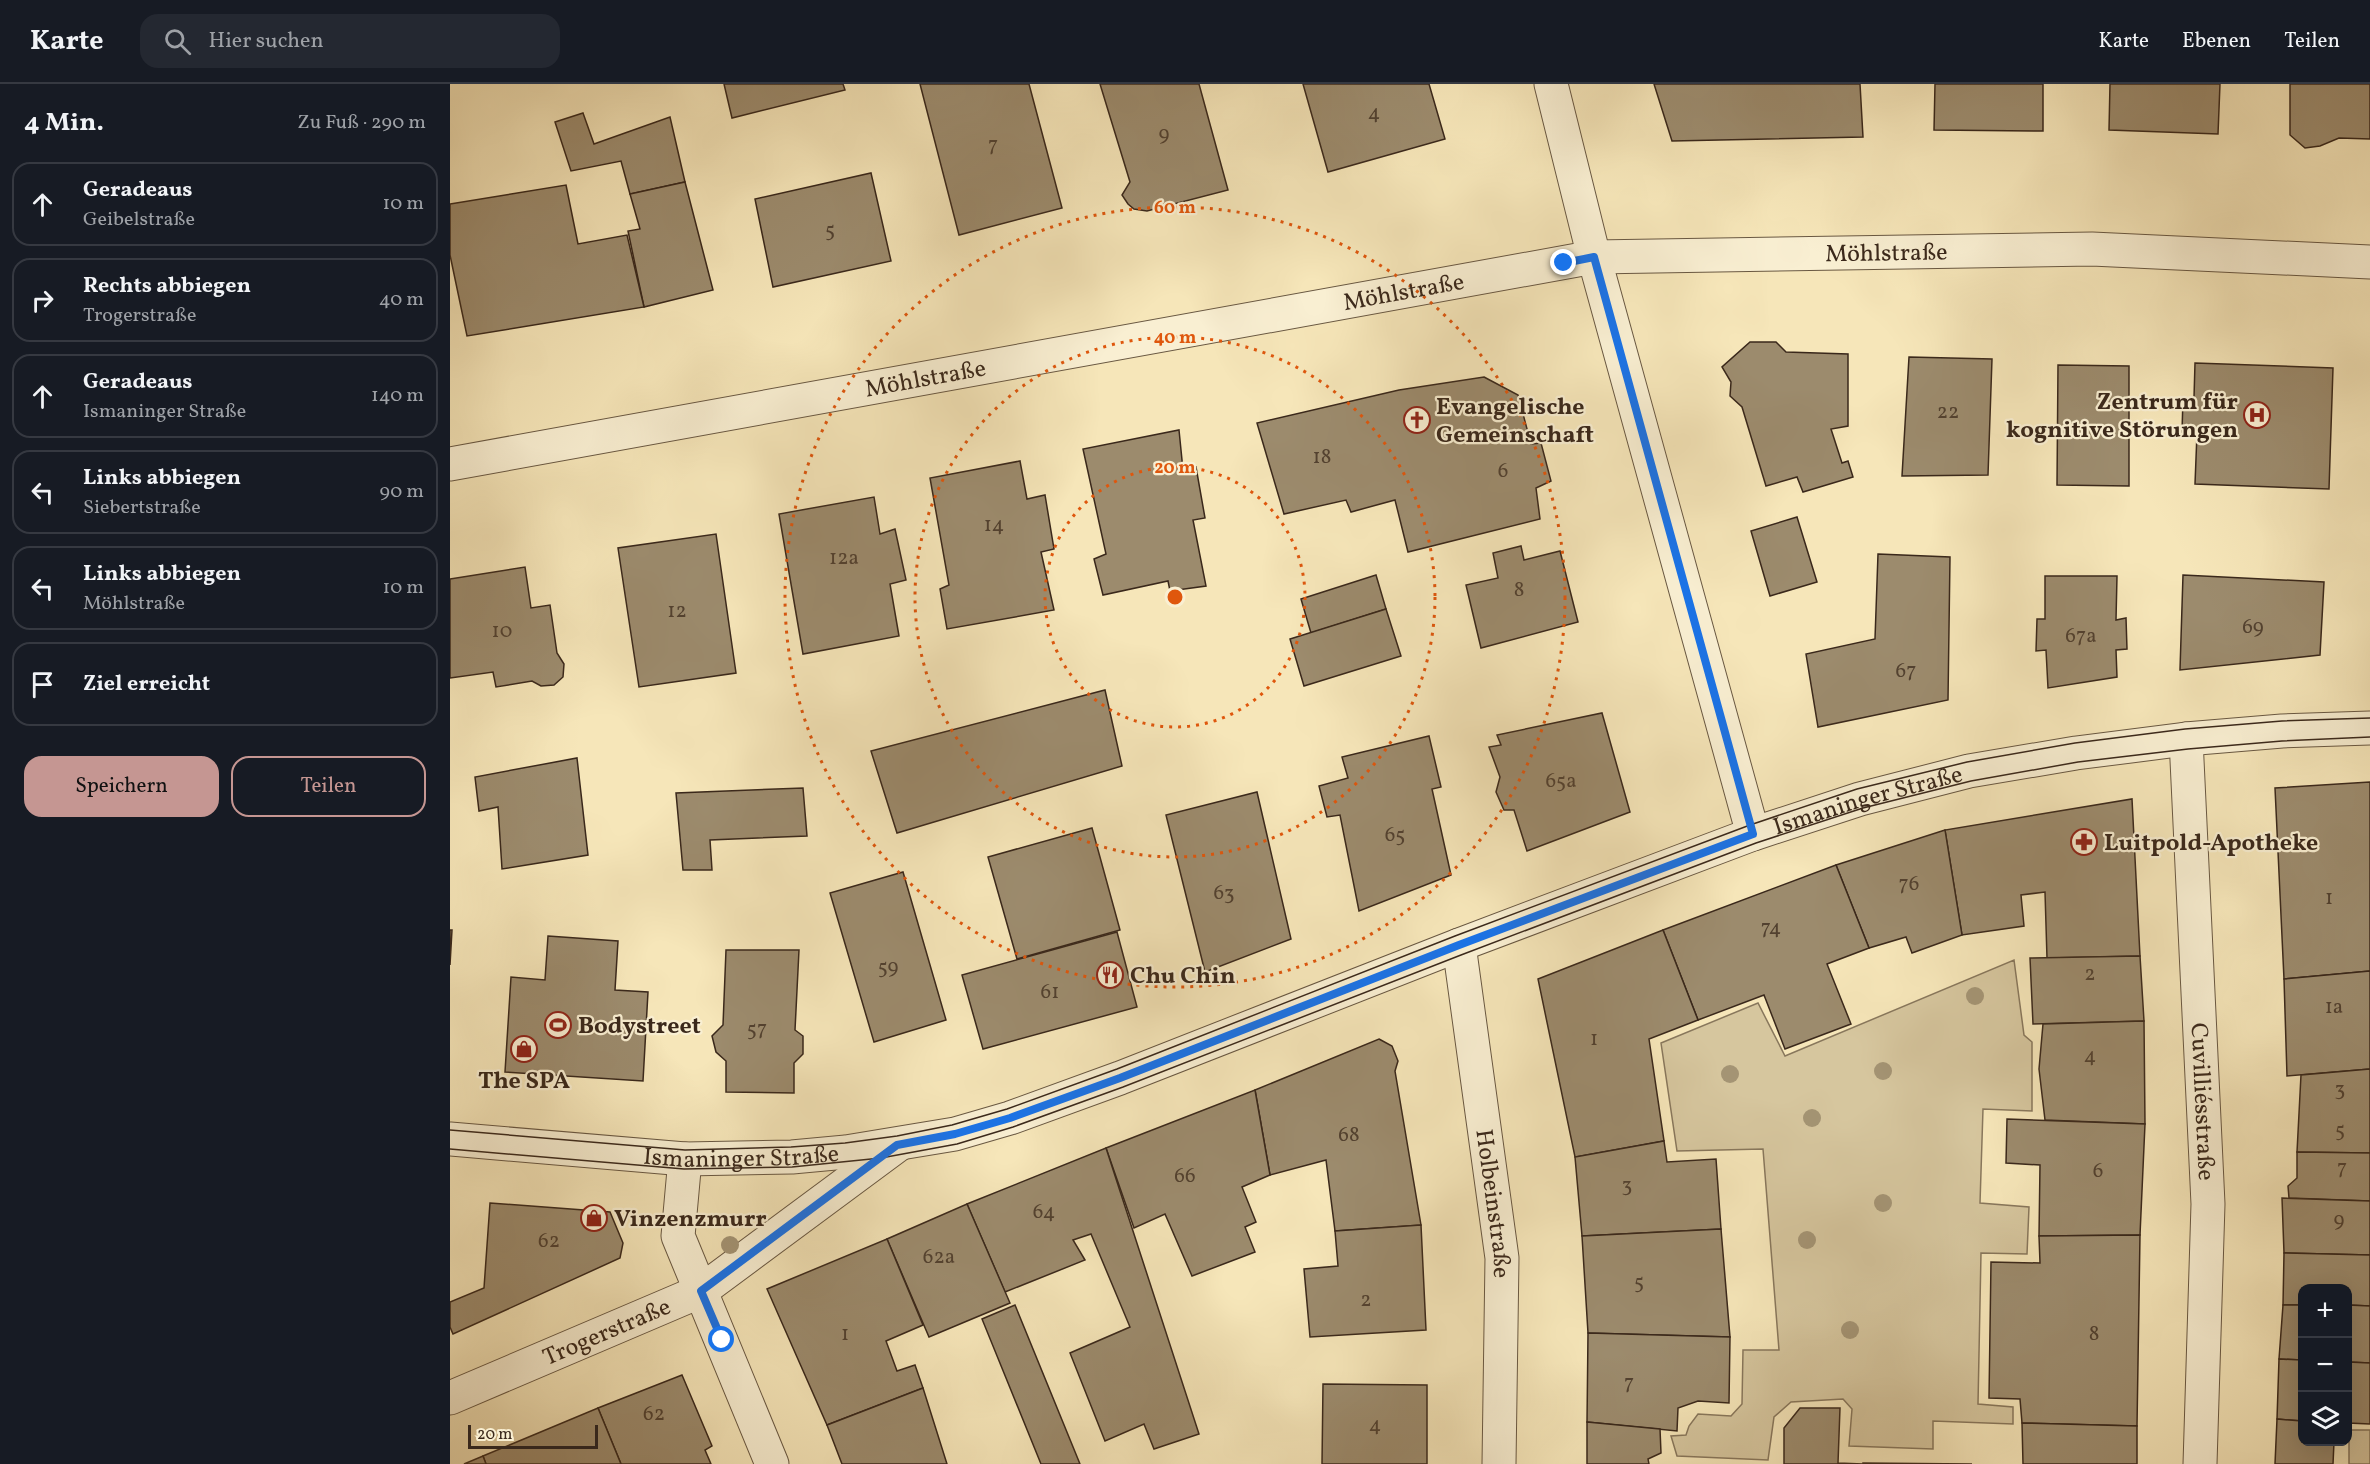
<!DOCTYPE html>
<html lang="de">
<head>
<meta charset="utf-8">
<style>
	:root { --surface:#171b24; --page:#242831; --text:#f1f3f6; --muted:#9ea1a6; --line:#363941; --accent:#c59692 }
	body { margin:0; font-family:Vollkorn,serif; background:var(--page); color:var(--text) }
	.controls { position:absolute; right:18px; bottom:18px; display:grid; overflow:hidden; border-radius:12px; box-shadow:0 6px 24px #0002 }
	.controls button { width:54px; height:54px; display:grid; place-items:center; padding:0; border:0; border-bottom:2px solid var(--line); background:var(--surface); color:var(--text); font:30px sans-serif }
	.scale { position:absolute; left:18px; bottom:15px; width:130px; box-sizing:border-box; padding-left:6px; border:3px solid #3a281b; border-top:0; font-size:16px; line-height:21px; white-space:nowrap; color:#3a281b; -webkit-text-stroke:4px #f9efd2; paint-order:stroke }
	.stop { position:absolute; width:18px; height:18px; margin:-14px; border:4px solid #1a73e8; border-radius:50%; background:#fff }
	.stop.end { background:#1a73e8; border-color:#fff; box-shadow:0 2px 6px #0008 }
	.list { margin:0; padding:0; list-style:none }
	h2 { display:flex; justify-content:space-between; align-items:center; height:78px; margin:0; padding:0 24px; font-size:26px }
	h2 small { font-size:20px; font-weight:400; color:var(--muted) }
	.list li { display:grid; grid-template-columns:39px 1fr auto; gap:18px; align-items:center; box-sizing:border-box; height:84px; margin:0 12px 12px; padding:0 12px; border:2px solid var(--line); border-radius:18px }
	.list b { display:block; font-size:22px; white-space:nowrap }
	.list p { margin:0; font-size:20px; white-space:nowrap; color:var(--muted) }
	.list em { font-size:20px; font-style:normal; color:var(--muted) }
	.actions { display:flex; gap:12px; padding:18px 24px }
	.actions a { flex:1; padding:14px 0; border:2px solid var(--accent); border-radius:18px; text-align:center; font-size:21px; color:var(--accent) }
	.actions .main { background:var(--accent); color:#111 }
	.icon { flex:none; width:33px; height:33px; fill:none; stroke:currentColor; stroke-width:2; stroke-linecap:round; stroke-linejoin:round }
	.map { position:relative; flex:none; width:1920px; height:1380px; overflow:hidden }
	header { display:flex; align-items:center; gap:36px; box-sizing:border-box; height:84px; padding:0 30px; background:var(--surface); border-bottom:2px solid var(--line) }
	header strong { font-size:28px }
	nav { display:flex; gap:33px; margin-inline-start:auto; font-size:21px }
	.search { width:420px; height:54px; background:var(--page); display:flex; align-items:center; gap:15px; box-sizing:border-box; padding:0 21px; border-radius:18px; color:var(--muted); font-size:22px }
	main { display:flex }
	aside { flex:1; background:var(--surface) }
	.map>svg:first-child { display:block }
	.green { fill:#d6c69e; stroke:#88775c; stroke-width:1.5 }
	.building { fill:#9c8b6d; stroke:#3a281b; stroke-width:1.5 }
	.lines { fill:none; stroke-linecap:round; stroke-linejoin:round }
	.minor-casing { stroke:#695842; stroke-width:35 }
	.tertiary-casing { stroke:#695842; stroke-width:35 }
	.minor { stroke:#f9efd2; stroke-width:33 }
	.tertiary { stroke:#f9efd2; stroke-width:33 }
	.tram { stroke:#3a281b; stroke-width:1.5 }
	.tree { fill:#a49474 }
	.route { stroke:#1a73e8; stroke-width:8 }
	.ring { fill:none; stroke:#df570d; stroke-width:3; stroke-dasharray:3 6 }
	.labels { text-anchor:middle; stroke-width:4.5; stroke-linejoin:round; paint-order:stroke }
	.number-label { font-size:21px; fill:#524130 }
	.street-label { font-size:24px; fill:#3a281b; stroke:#f9efd2 }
	.poi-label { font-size:24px; font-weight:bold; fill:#3a281b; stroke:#f9efd2; text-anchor:start }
	.centre { fill:#df570d; stroke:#f9efd2; stroke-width:3 }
	.ring-label { font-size:18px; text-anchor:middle; font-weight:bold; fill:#df570d; stroke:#f9efd2; stroke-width:4.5; stroke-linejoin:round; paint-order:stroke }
</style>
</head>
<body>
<header>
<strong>Karte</strong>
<div class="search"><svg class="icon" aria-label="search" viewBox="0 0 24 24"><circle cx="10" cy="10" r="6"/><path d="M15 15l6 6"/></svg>Hier suchen</div>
<nav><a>Karte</a><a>Ebenen</a><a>Teilen</a></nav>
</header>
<main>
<aside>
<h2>4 Min.<small>Zu Fuß · 290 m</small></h2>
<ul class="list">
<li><svg class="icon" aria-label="ahead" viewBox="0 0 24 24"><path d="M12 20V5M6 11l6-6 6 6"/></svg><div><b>Geradeaus</b><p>Geibelstraße</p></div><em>10 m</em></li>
<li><svg class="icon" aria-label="right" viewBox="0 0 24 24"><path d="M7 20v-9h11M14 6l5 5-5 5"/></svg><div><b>Rechts abbiegen</b><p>Trogerstraße</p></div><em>40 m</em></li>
<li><svg class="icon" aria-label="ahead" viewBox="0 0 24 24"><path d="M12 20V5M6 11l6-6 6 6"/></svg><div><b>Geradeaus</b><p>Ismaninger Straße</p></div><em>140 m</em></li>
<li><svg class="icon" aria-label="left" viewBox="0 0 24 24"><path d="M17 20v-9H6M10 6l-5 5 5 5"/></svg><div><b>Links abbiegen</b><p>Siebertstraße</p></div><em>90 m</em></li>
<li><svg class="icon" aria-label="left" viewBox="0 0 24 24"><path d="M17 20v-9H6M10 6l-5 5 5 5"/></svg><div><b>Links abbiegen</b><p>Möhlstraße</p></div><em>10 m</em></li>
<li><svg class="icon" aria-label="arrive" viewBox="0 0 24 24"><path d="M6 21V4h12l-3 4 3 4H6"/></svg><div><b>Ziel erreicht</b></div></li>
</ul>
<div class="actions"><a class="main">Speichern</a><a>Teilen</a></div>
</aside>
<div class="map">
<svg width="1920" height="1380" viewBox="0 0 1920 1380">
	<rect width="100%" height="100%" fill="#f6e6b9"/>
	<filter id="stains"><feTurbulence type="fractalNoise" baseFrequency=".00333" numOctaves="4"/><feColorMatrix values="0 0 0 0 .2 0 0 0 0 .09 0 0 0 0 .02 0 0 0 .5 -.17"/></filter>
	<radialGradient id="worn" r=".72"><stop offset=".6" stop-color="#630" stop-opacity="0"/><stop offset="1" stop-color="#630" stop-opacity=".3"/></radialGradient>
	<!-- green -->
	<g class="green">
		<polygon points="1564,876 1574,951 1582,958 1582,1027 1533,1025 1530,1119 1579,1123 1577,1170 1531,1169 1528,1320 1563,1323 1563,1340 1483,1337 1483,1365 1399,1362 1402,1325 1393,1315 1341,1318 1324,1333 1318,1376 1227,1372 1221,1352 1236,1351 1239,1342 1248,1330 1281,1332 1292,1320 1293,1266 1329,1266 1313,1065 1227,1067 1211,959 1308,919 1335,972"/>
		<rect x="1899" y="1346" width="21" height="34"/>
	</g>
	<!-- building -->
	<g class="building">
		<polygon points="274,0 393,0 395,6 282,34"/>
		<polygon points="470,0 579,0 612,124 509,151"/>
		<polygon points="650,0 749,0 778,106 697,127 684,125 678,120 672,111 680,98"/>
		<polygon points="853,0 979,0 995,55 878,88"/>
		<polygon points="1204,0 1410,0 1413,53 1222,57"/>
		<polygon points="1485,0 1593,0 1593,47 1484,46"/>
		<polygon points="1660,0 1770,0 1768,50 1659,46"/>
		<polygon points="1840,0 1920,0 1920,55 1889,54 1870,62 1855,64 1840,51"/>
		<polygon points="133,29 144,60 220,33 235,98 180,110 171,77 121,87 105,38"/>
		<polygon points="421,89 441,177 323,203 305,115"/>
		<polygon points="235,98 263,206 194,223 178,147 190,145 180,110"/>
		<polygon points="116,101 128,160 177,151 194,223 17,252 0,171 0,120"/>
		<polygon points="1300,258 1326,258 1336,268 1398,270 1398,342 1381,345 1392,379 1398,377 1403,393 1353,408 1347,393 1316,402 1292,323 1280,312 1281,298 1272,283"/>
		<polygon points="1459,273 1542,275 1538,391 1452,392"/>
		<polygon points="1745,279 1883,284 1879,405 1745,400 1747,349 1732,348 1733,314 1744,314"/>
		<polygon points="1608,281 1679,282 1679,402 1607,401"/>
		<polygon points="1034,293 1068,311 1081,360 1091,359 1101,397 1086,404 1090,435 958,468 945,416 901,428 896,416 834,430 807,339 949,306"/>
		<polygon points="729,346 733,386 746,383 755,434 743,436 756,502 720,507 718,497 653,511 644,475 656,470 633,365"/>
		<polygon points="570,377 577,415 595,411 604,465 591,468 604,526 497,545 490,505 499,501 480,394"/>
		<polygon points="424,413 430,450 445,445 456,496 440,500 449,552 353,570 329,430"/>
		<polygon points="1347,433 1367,498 1320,512 1301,447"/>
		<polygon points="266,450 286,589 189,603 168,464"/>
		<polygon points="1071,462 1074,476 1110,467 1128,538 1031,564 1016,501 1048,494 1043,469"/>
		<polygon points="1428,470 1500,473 1498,616 1368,643 1356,570 1425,555"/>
		<polygon points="75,483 81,524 100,521 107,569 114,580 113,593 104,601 91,602 82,597 46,603 43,588 0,594 0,495"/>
		<polygon points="926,491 936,525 861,549 851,515"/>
		<polygon points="1733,491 1874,498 1870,571 1730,586"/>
		<polygon points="1595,492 1667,492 1666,536 1676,534 1677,565 1666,566 1667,593 1598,604 1596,566 1586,567 1587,535 1595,535"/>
		<polygon points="936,525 951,572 854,602 840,555"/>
		<polygon points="655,606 672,682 447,749 421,667"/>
		<polygon points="1152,629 1180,728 1077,767 1064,726 1054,726 1046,708 1050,693 1039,663 1051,661 1047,651"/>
		<polygon points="979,652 991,703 982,705 1001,791 909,827 890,731 877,733 869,702 898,694 892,673"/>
		<polygon points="127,674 138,771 52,785 48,723 29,727 25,693"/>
		<polygon points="1920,698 1920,887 1834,895 1825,704"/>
		<polygon points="353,704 357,752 260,756 262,786 233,786 226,709"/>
		<polygon points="807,708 841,855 755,888 716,731"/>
		<polygon points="1682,715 1690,872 1597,874 1595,808 1571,811 1574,842 1512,851 1495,746"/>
		<polygon points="642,744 670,846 567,875 538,773"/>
		<polygon points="1495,746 1512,851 1462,869 1456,853 1419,864 1386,781"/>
		<polygon points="1386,781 1419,864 1377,880 1401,940 1335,965 1314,911 1248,936 1213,846"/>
		<polygon points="453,788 496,936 424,958 380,809"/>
		<polygon points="0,846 2,846 0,881"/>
		<polygon points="1213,846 1248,936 1199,955 1214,1057 1125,1073 1088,895"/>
		<polygon points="667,848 687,923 533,965 512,891"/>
		<polygon points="98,852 168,857 165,906 198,908 193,997 55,988 61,893 95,896"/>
		<polygon points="276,866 349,866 345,946 353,952 353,970 344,979 344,1009 276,1008 276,977 266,968 262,952 273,941"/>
		<polygon points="1690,872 1694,937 1583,940 1580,874"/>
		<polygon points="1920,887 1920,985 1837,992 1834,895"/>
		<polygon points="1694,937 1695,1040 1595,1036 1589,985 1593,940"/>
		<polygon points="929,955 942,962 948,977 945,987 971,1141 885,1147 876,1076 820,1091 805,1006"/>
		<polygon points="1920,985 1920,1069 1847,1068 1851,991"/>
		<polygon points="805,1006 820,1091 792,1103 806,1138 795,1143 805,1168 742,1192 715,1130 684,1144 656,1064"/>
		<polygon points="1557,1035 1695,1040 1690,1151 1589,1152 1590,1081 1556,1079"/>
		<polygon points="1214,1057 1217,1078 1266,1075 1271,1145 1132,1152 1125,1073"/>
		<polygon points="656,1064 749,1350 704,1365 694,1340 655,1357 620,1269 680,1243 641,1150 623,1156 635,1176 555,1208 517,1120"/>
		<polygon points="1847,1068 1920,1069 1920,1117 1839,1114 1838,1102 1847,1094"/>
		<polygon points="1832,1114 1920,1117 1920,1171 1834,1169"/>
		<polygon points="40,1119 160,1128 173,1159 170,1174 3,1250 0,1243 0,1218 34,1204"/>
		<polygon points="517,1120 560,1219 479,1253 437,1155"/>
		<polygon points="971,1141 976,1246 860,1253 854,1185 888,1182 885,1147"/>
		<polygon points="1271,1145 1280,1253 1138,1249 1132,1152"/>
		<polygon points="1690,1151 1687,1342 1572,1339 1570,1315 1539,1314 1541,1178 1590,1179 1589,1152"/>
		<polygon points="437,1155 473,1241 436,1257 447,1287 465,1281 473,1304 377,1341 317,1205"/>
		<polygon points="1834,1169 1920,1171 1920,1222 1898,1221 1898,1204 1852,1204 1852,1221 1833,1221"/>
		<polygon points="565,1221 630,1380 591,1380 532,1235"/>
		<polygon points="1833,1221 1852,1221 1852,1276 1829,1275"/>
		<polygon points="1898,1221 1920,1222 1920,1279 1898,1278"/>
		<polygon points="1138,1249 1280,1253 1279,1319 1248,1317 1228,1324 1227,1347 1137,1338"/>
		<polygon points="1829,1275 1852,1276 1852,1337 1827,1335"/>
		<polygon points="1898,1278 1920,1279 1920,1340 1898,1339"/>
		<polygon points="232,1291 262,1362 255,1366 261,1380 171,1380 148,1324"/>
		<polygon points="873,1300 977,1301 977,1380 872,1380"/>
		<polygon points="473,1304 497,1380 392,1380 377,1341"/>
		<polygon points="148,1324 171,1380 36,1380 33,1372"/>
		<polygon points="1350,1324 1390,1324 1388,1379 1413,1380 1334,1380 1334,1344"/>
		<polygon points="1827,1335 1852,1337 1852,1358 1884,1358 1883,1380 1825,1380"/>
		<polygon points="1137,1338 1210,1345 1211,1369 1198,1375 1199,1380 1137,1380"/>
		<polygon points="1572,1339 1687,1342 1687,1380 1573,1380"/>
		<polygon points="33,1372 36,1380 14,1380"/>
		<polygon points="1413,1379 1522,1380 1413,1380"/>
	</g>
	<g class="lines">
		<defs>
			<g id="minor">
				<polyline points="1101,0 1144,173 1303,750"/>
				<path id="s1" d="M0,380L1144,173L1642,165L1920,178"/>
				<path id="s2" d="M1736,655L1758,1120L1750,1380"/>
				<path id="s3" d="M1009,861L1052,1174L1049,1380"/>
				<polyline points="235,1075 228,1152 322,1380"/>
				<path id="s4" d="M0,1314L251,1207L448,1061"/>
			</g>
			<g id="tertiary">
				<path id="s5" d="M0,1055L235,1075L342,1073L396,1068L505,1050L560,1034L670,994L1009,861L1303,750L1410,715L1519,687L1626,669L1736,655L1832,647L1920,644"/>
			</g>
		</defs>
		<!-- minor casing -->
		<use href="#minor" class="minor-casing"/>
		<!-- tertiary casing -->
		<use href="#tertiary" class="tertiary-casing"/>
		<!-- minor -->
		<use href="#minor" class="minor"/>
		<!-- tertiary -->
		<use href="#tertiary" class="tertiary"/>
		<!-- tram -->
		<g class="tram">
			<polyline points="0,1046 235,1066 341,1063 395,1059 447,1052 502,1041 557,1025 667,985 1005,852 1300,741 1407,705 1517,678 1625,659 1735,645 1832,637 1920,634"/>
			<polyline points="0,1065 234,1085 342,1083 431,1074 507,1060 563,1043 673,1003 1011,871 1306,759 1413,724 1521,697 1628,678 1738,665 1832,657 1920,653"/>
		</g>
	</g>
	<!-- trees -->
	<g class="tree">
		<circle cx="1525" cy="912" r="9"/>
		<circle cx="1433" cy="987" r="9"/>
		<circle cx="1280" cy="990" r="9"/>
		<circle cx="1362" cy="1034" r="9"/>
		<circle cx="1433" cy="1119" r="9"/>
		<circle cx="1357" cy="1156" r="9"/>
		<circle cx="280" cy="1161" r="9"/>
		<circle cx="1400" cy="1246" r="9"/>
	</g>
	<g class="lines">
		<!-- route -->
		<polyline class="route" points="272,1256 251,1207 447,1061 505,1050 560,1034 670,994 1009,861 1303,750 1144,173 1114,179"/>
	</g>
	<!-- distance rings -->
	<g class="ring">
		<circle cx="725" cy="513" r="130"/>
		<circle cx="725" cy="513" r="260"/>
		<circle cx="725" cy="513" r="390"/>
	</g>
	<!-- icons -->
	<defs>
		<symbol id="hospital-ring" viewBox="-11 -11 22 22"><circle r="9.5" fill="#f9efd2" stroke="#8f2418" stroke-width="1.5"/><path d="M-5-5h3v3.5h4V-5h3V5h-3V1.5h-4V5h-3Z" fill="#8f2418"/></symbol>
		<symbol id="church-ring" viewBox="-11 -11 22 22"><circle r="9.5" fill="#f9efd2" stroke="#8f2418" stroke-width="1.5"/><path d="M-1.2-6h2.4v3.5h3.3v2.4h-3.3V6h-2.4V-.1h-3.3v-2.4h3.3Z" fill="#8f2418"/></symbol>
		<symbol id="pharmacy-ring" viewBox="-11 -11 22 22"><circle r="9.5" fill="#f9efd2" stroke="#8f2418" stroke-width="1.5"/><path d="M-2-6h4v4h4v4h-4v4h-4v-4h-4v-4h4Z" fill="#8f2418"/></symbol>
		<symbol id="restaurant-ring" viewBox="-11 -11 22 22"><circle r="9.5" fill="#f9efd2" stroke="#8f2418" stroke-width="1.5"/><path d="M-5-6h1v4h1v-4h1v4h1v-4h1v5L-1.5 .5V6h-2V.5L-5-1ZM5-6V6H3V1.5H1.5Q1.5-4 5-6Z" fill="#8f2418"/></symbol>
		<symbol id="stadium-ring" viewBox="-11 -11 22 22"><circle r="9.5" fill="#f9efd2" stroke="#8f2418" stroke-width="1.5"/><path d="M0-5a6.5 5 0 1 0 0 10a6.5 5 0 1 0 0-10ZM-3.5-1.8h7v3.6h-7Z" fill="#8f2418"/></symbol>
		<symbol id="shop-ring" viewBox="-11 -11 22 22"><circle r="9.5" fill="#f9efd2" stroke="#8f2418" stroke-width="1.5"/><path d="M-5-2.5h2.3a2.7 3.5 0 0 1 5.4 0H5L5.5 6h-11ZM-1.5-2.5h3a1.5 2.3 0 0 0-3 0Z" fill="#8f2418"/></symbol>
	</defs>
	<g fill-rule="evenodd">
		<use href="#hospital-ring" x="1792" y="316" width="30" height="30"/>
		<use href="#church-ring" x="952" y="321" width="30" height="30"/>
		<use href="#pharmacy-ring" x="1619" y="743" width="30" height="30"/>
		<use href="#restaurant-ring" x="645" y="876" width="30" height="30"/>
		<use href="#stadium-ring" x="93" y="926" width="30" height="30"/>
		<use href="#shop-ring" x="59" y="950" width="30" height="30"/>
		<use href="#shop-ring" x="129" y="1119" width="30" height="30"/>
	</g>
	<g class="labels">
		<!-- number labels -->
		<g class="number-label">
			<text x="924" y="35">4</text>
			<text x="714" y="56">9</text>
			<text x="543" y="67">7</text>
			<text x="380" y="152">5</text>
			<text x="1498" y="334">22</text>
			<text x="872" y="379">18</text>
			<text x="1053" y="393">6</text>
			<text x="544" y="447">14</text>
			<text x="394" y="480">12a</text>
			<text x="1069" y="512">8</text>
			<text x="227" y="533">12</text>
			<text x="1803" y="549">69</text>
			<text x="52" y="553">10</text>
			<text x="1631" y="558">67a</text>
			<text x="1456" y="593">67</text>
			<text x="1111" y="703">65a</text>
			<text x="945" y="757">65</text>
			<text x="1459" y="806">76</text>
			<text x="774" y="815">63</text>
			<text x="1879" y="820">1</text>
			<text x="1321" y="850">74</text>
			<text x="438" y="889">59</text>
			<text x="1640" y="896">2</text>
			<text x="600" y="914">61</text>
			<text x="1884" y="929">1a</text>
			<text x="307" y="951">57</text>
			<text x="1144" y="961">1</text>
			<text x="1640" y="978">4</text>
			<text x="1890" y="1011">3</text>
			<text x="1890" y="1052">5</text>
			<text x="899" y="1057">68</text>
			<text x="1892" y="1090">7</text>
			<text x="1648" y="1093">6</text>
			<text x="735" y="1098">66</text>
			<text x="1177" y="1107">3</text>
			<text x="594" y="1134">64</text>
			<text x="1889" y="1142">9</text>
			<text x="99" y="1163">62</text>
			<text x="489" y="1179">62a</text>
			<text x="1189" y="1204">5</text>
			<text x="916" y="1222">2</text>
			<text x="395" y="1256">1</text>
			<text x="1644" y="1256">8</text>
			<text x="1179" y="1305">7</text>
			<text x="204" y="1336">62</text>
			<text x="925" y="1347">4</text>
		</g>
		<!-- street labels -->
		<g class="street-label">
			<text dy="8" stroke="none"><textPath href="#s1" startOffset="1455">Möhlstraße</textPath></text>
			<text dy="8" stroke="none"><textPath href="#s1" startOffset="969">Möhlstraße</textPath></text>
			<text dy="8" stroke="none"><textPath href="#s1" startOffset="483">Möhlstraße</textPath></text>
			<text dy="8" stroke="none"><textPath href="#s5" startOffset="1480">Ismaninger Straße</textPath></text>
			<text dy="8" stroke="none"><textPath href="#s2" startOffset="363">Cuvilliésstraße</textPath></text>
			<text dy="8" stroke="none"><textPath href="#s5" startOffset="292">Ismaninger Straße</textPath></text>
			<text dy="8" stroke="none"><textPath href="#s3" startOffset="261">Holbeinstraße</textPath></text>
			<text dy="8" stroke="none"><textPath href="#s4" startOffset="170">Trogerstraße</textPath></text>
		</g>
		<!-- poi labels -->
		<g class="poi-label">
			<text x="1788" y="325" text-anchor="end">Zentrum für<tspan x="1788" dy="28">kognitive Störungen</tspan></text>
			<text x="986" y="330">Evangelische<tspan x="986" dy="28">Gemeinschaft</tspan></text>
			<text x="1654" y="766">Luitpold-Apotheke</text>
			<text x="680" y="899">Chu Chin</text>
			<text x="128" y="949">Bodystreet</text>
			<text x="74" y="1004" text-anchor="middle">The SPA</text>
			<text x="164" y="1142">Vinzenzmurr</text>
		</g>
	</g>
	<circle cx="725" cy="513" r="9" class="centre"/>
	<g class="ring-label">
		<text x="725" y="129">60 m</text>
		<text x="725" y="259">40 m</text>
		<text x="725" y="389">20 m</text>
	</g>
	<rect width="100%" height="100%" filter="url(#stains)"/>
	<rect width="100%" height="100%" fill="url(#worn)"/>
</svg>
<div class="controls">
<button>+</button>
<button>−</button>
<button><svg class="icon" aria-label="layers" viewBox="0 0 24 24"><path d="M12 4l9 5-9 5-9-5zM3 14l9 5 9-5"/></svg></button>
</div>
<div class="scale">20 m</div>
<div class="stop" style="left:272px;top:1256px"></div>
<div class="stop end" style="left:1114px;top:179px"></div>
</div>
</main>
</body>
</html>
